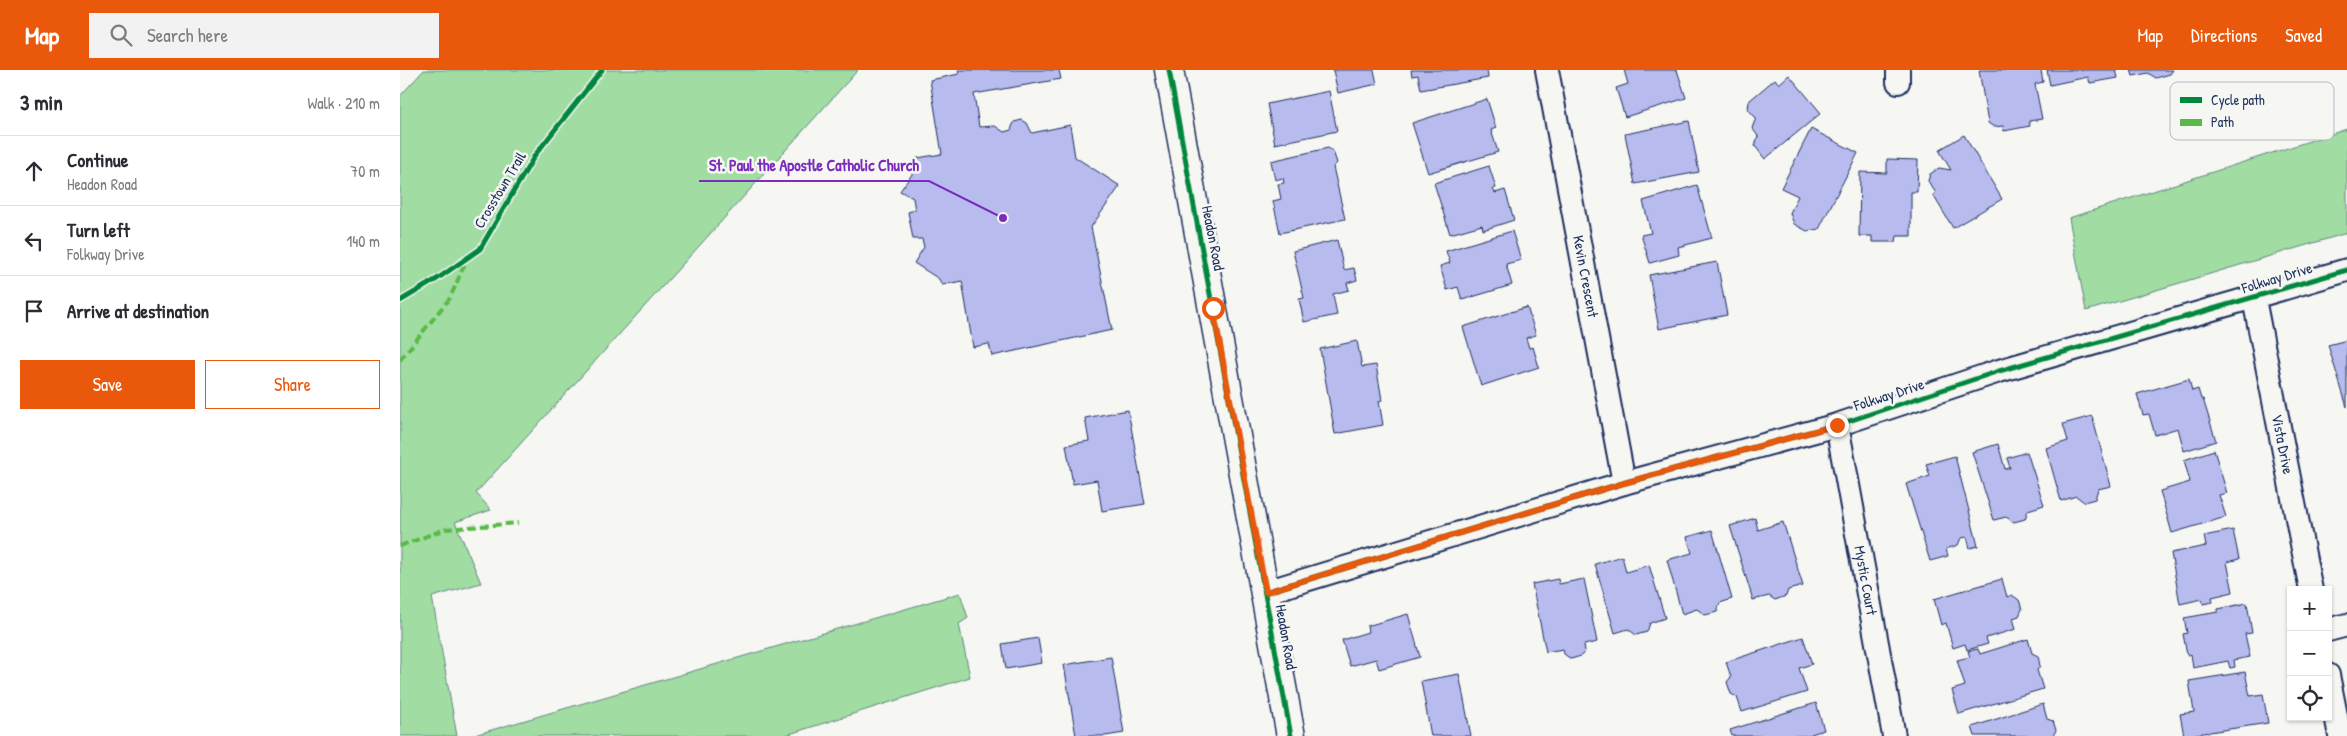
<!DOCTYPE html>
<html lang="en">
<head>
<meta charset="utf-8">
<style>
	:root { --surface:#fff; --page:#f2f2f3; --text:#2b2b33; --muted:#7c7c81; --line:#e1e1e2; --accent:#ea580c }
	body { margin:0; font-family:"Patrick Hand",sans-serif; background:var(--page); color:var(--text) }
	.controls { position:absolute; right:15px; bottom:15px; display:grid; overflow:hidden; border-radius:0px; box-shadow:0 1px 4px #0004 }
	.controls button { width:45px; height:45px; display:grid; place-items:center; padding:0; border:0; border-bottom:1px solid var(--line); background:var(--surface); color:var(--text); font:25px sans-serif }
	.stop { position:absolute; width:15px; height:15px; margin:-11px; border:4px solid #ea580c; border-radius:50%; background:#fff }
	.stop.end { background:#ea580c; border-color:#fff; box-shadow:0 1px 5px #0008 }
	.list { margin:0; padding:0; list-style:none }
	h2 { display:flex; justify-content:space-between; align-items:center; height:65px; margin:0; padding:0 20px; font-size:21px }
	h2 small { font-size:16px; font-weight:400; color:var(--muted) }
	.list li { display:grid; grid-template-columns:32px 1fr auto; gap:15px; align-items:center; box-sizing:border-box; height:70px; padding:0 20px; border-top:1px solid var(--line) }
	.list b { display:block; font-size:19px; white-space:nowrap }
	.list p { margin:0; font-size:16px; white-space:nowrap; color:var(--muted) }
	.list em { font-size:16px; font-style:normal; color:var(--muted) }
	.actions { display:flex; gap:10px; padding:15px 20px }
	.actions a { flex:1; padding:11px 0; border:1px solid var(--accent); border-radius:0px; text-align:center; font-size:18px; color:var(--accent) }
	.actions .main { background:var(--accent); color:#fff }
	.icon { flex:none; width:28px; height:28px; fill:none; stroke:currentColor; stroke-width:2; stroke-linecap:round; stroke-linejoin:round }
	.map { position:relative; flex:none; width:1947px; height:666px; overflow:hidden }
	header { display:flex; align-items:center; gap:30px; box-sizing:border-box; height:70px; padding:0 25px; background:var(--accent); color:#fff }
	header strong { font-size:24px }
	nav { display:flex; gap:28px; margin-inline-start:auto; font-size:18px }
	.search { width:350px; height:45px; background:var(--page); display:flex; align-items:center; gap:12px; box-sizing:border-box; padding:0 18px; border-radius:0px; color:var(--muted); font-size:19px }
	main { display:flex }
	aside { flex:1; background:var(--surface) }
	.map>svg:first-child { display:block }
	.green { fill:#a1dca2; stroke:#5e8680 }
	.building { fill:#b8bbed; stroke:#1b2f5e }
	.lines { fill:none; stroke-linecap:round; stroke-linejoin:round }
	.street-casing { stroke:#1b2f5e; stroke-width:26 }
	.secondary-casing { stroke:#1b2f5e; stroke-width:31 }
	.street { stroke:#f6f6f2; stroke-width:22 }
	.secondary { stroke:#f6f6f2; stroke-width:28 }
	.quiet { stroke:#58b947; stroke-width:4; stroke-dasharray:8 4; stroke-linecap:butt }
	.cycleway-casing { stroke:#f6f6f2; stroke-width:8 }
	.cycleway { stroke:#00873e; stroke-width:5 }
	.route { stroke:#ea580c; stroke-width:6 }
	.labels { text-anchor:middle; stroke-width:5; stroke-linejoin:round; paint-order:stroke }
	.street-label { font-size:15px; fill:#1b2f5e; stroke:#f6f6f2 }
	.key { fill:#f6f6f2; stroke:#b4bac6; stroke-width:1 }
	.key-label { font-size:14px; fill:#1b2f5e }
	.leader { fill:none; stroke:#7b2cbf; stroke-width:2 }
	.callout-dot { fill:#7b2cbf; stroke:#f6f6f2; stroke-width:2 }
	.callout-label { font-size:16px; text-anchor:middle; font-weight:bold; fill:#7b2cbf; stroke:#f6f6f2; stroke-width:5; stroke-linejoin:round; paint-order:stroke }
</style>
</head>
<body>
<header>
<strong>Map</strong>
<div class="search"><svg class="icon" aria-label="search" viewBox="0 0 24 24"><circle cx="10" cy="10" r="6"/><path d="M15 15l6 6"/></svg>Search here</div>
<nav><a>Map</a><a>Directions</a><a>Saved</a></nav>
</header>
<main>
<aside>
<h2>3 min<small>Walk · 210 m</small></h2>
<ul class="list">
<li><svg class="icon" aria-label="ahead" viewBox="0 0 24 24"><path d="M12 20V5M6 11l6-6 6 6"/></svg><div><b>Continue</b><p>Headon Road</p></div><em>70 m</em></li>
<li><svg class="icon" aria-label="left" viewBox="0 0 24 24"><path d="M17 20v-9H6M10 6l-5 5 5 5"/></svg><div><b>Turn left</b><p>Folkway Drive</p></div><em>140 m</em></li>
<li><svg class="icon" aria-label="arrive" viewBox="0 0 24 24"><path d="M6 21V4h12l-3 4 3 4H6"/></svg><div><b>Arrive at destination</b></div></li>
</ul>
<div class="actions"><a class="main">Save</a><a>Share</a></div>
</aside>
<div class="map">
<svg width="1947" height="666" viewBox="0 0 1947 666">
	<rect width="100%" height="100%" fill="#f6f6f2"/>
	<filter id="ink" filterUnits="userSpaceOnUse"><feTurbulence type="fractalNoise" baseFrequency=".02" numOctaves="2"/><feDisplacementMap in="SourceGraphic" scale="10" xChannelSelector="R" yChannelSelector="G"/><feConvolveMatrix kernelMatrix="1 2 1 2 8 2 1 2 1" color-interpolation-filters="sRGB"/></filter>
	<g filter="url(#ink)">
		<!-- green -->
		<g class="green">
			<polygon points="24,0 458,0 76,423 91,440 55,452 81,513 32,527 57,666 0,666 0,26"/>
			<polygon points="1947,59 1947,163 1686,241 1669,148"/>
			<polygon points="560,523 568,548 559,554 570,607 383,666 71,666"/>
		</g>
		<!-- building -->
		<g class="building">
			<polygon points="558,0 659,0 661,9 574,24 579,57 595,56 604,62 611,60 614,52 622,50 627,53 632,63 670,55 675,87 720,116 691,157 712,260 592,286 589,274 573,277 562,211 542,215 539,209 514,193 524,177 522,169 513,169 508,142 515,140 513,128 500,121 518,96 517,88 542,84 530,10 559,4"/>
			<polygon points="933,0 974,0 977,14 938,23"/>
			<polygon points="1011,0 1087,0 1088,8 1021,20 1018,5 1012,6"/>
			<polygon points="1224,0 1277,0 1286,28 1225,47 1216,18 1228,14"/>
			<polygon points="1579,0 1641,0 1643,12 1635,14 1642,49 1629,51 1630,56 1604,61 1603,56 1594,57 1588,53"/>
			<polygon points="1647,0 1716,0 1718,8 1690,13 1688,7 1650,15"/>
			<polygon points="1731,0 1773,0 1770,4 1756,8 1748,3 1733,6"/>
			<polygon points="1389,5 1421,43 1365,89 1355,76 1358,66 1352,58 1356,48 1348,39 1349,31 1375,9 1379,14"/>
			<polygon points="929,21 937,61 875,74 867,34"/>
			<polygon points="1087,29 1096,58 1091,60 1098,82 1028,103 1012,53"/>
			<polygon points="1289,51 1299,102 1235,114 1225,64"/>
			<polygon points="1411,59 1458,83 1419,159 1407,161 1394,154 1390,143 1398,126 1381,118"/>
			<polygon points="1564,65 1602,129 1553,158 1533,125 1536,123 1528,111 1530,104 1539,98 1551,100 1539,80"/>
			<polygon points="928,78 933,81 937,93 933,97 945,149 880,163 873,131 881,129 878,114 884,113 883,108 875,110 871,91"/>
			<polygon points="1487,89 1518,90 1517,122 1511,122 1511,166 1497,166 1496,172 1472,172 1472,166 1459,166 1460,102 1487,103"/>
			<polygon points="1089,96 1096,118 1093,119 1095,123 1105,120 1114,150 1083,160 1082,155 1050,164 1034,113"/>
			<polygon points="1297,115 1312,168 1278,177 1279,185 1250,193 1241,165 1251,163 1243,131"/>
			<polygon points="1112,161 1121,190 1106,194 1112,215 1062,230 1058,217 1047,220 1040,196 1050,193 1046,181"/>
			<polygon points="937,170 944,200 954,198 957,210 947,213 949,220 933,224 937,245 904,252 899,229 904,228 893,181"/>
			<polygon points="1317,192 1327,245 1259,259 1249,205"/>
			<polygon points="1127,237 1136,265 1126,268 1129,278 1133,277 1139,297 1081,316 1063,257"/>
			<polygon points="1947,270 1947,337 1928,275"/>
			<polygon points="957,271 962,297 976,295 982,330 979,331 983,355 935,364 920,279"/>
			<polygon points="1789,309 1792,321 1798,319 1801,329 1803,329 1816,371 1784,381 1778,358 1755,365 1749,344 1743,345 1737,324"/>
			<polygon points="728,340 745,434 702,441 697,410 673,414 666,375 689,371 685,348"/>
			<polygon points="1692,346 1711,416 1698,419 1695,429 1684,432 1676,426 1661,431 1646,378 1668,371 1663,354"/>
			<polygon points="1598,374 1605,399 1610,398 1607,388 1627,382 1644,435 1628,440 1625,449 1614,452 1606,447 1594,450 1572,382"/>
			<polygon points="1814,380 1827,423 1819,425 1826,447 1772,463 1760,421 1790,412 1784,390"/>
			<polygon points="1555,386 1578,476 1570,478 1567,467 1561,468 1558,475 1546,479 1548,486 1530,491 1506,414 1530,406 1526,394"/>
			<polygon points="1355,448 1358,460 1383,452 1403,516 1388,520 1386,526 1375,530 1369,526 1353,530 1330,456"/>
			<polygon points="1312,460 1332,529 1320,533 1317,542 1305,545 1297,539 1282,544 1267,490 1292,483 1287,467"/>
			<polygon points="1833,460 1839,489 1827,492 1833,522 1812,527 1813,532 1803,534 1802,529 1780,534 1771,483 1806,476 1804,466"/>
			<polygon points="1222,486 1226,502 1249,495 1265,548 1250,553 1247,562 1236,565 1228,559 1215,563 1195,494"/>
			<polygon points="1158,509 1159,514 1184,509 1197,572 1184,575 1185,581 1181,586 1171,589 1164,584 1163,579 1146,582 1132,514"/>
			<polygon points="1602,509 1607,527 1612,525 1619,530 1622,539 1619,546 1613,548 1616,559 1586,568 1588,574 1567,580 1565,574 1553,578 1546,553 1541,555 1534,529"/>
			<polygon points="1847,533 1852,563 1845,564 1850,587 1834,590 1835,597 1830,598 1828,591 1793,598 1791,584 1787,585 1783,564 1787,563 1784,548 1818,542 1818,539"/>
			<polygon points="1008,544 1020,587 979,599 976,589 950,596 942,570 968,562 967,556"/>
			<polygon points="1403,567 1412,594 1399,598 1407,622 1342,642 1337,627 1331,624 1327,612 1331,607 1326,592"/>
			<polygon points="638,568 642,593 606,599 602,574"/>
			<polygon points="1628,569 1632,583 1638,586 1640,596 1637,600 1643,619 1559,644 1552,620 1565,616 1557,590 1570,587 1568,581 1578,579 1580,584"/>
			<polygon points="711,587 724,663 705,666 676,666 664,595"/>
			<polygon points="1845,602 1850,626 1863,624 1868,653 1784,666 1780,644 1794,642 1789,611"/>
			<polygon points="1059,604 1071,666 1031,666 1021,611"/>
			<polygon points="1416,633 1424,660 1411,664 1412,666 1332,666 1330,660"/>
			<polygon points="1643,634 1647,649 1653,651 1656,660 1653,666 1575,666 1572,657"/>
		</g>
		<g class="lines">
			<defs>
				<g id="street">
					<path id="s1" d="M1147,0L1224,413"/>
					<polyline points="1498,12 1498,0"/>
					<path id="s2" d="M1854,229L1911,520"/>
					<path id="s3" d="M1437,355L1494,666"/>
					<polyline points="866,522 1224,413 1437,355 1599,301 1947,200"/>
					<polyline points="1928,560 1947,555"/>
					<polyline points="1928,605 1940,666"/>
				</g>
				<polyline id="secondary" points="769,0 891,666"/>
			</defs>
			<!-- street casing -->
			<use href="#street" class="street-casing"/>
			<!-- secondary casing -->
			<use href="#secondary" class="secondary-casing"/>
			<!-- street -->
			<use href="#street" class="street"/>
			<!-- secondary -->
			<use href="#secondary" class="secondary"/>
			<!-- quiet -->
			<g class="quiet">
				<polyline points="0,290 50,228 67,189"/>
				<polyline points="0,476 46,459 118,453"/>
			</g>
			<defs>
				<g id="cycleway">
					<polyline points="769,0 891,666"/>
					<polyline points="0,231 37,209 80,179 135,85 202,0"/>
					<polyline points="866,522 1224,413 1437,355 1599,301 1947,200"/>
				</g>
			</defs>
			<!-- cycleway casing -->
			<use href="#cycleway" class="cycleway-casing"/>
			<!-- cycleway -->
			<use href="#cycleway" class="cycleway"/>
		</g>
	</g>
	<g class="lines" filter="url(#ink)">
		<!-- route -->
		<polyline class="route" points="813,238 866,522 1224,413 1437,355"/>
	</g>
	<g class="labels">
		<!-- street labels -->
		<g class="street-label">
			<text transform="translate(100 120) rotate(-59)" y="5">Crosstown Trail</text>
			<text transform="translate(813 168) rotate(79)" y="5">Headon Road</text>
			<text dy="5" stroke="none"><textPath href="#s1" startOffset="210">Kevin Crescent</textPath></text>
			<text transform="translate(1877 208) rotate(-17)" y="5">Folkway Drive</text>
			<text transform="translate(1489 325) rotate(-18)" y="5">Folkway Drive</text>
			<text dy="5" stroke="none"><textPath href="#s2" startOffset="148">Vista Drive</textPath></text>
			<text dy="5" stroke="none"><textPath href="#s3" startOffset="158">Mystic Court</textPath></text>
			<text transform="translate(886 567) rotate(80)" y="5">Headon Road</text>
		</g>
	</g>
	<!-- legend -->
	<rect x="1770" y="12" width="164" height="58" rx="8" class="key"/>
	<rect x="1780" y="27" width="22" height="6" fill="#00873e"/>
	<rect x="1780" y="49" width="22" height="7" fill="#58b947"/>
	<g class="key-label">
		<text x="1811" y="35">Cycle path</text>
		<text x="1811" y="57">Path</text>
	</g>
	<!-- callouts -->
	<path class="leader" d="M603 148L529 111H299"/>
	<circle class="callout-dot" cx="603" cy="148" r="5"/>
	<g class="callout-label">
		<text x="414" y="101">St. Paul the Apostle Catholic Church</text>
	</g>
</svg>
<div class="controls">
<button>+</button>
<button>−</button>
<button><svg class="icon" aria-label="locate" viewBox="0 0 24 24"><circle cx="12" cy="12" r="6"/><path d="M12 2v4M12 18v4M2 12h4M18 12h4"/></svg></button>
</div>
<div class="stop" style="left:813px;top:238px"></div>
<div class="stop end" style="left:1437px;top:355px"></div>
</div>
</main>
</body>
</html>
